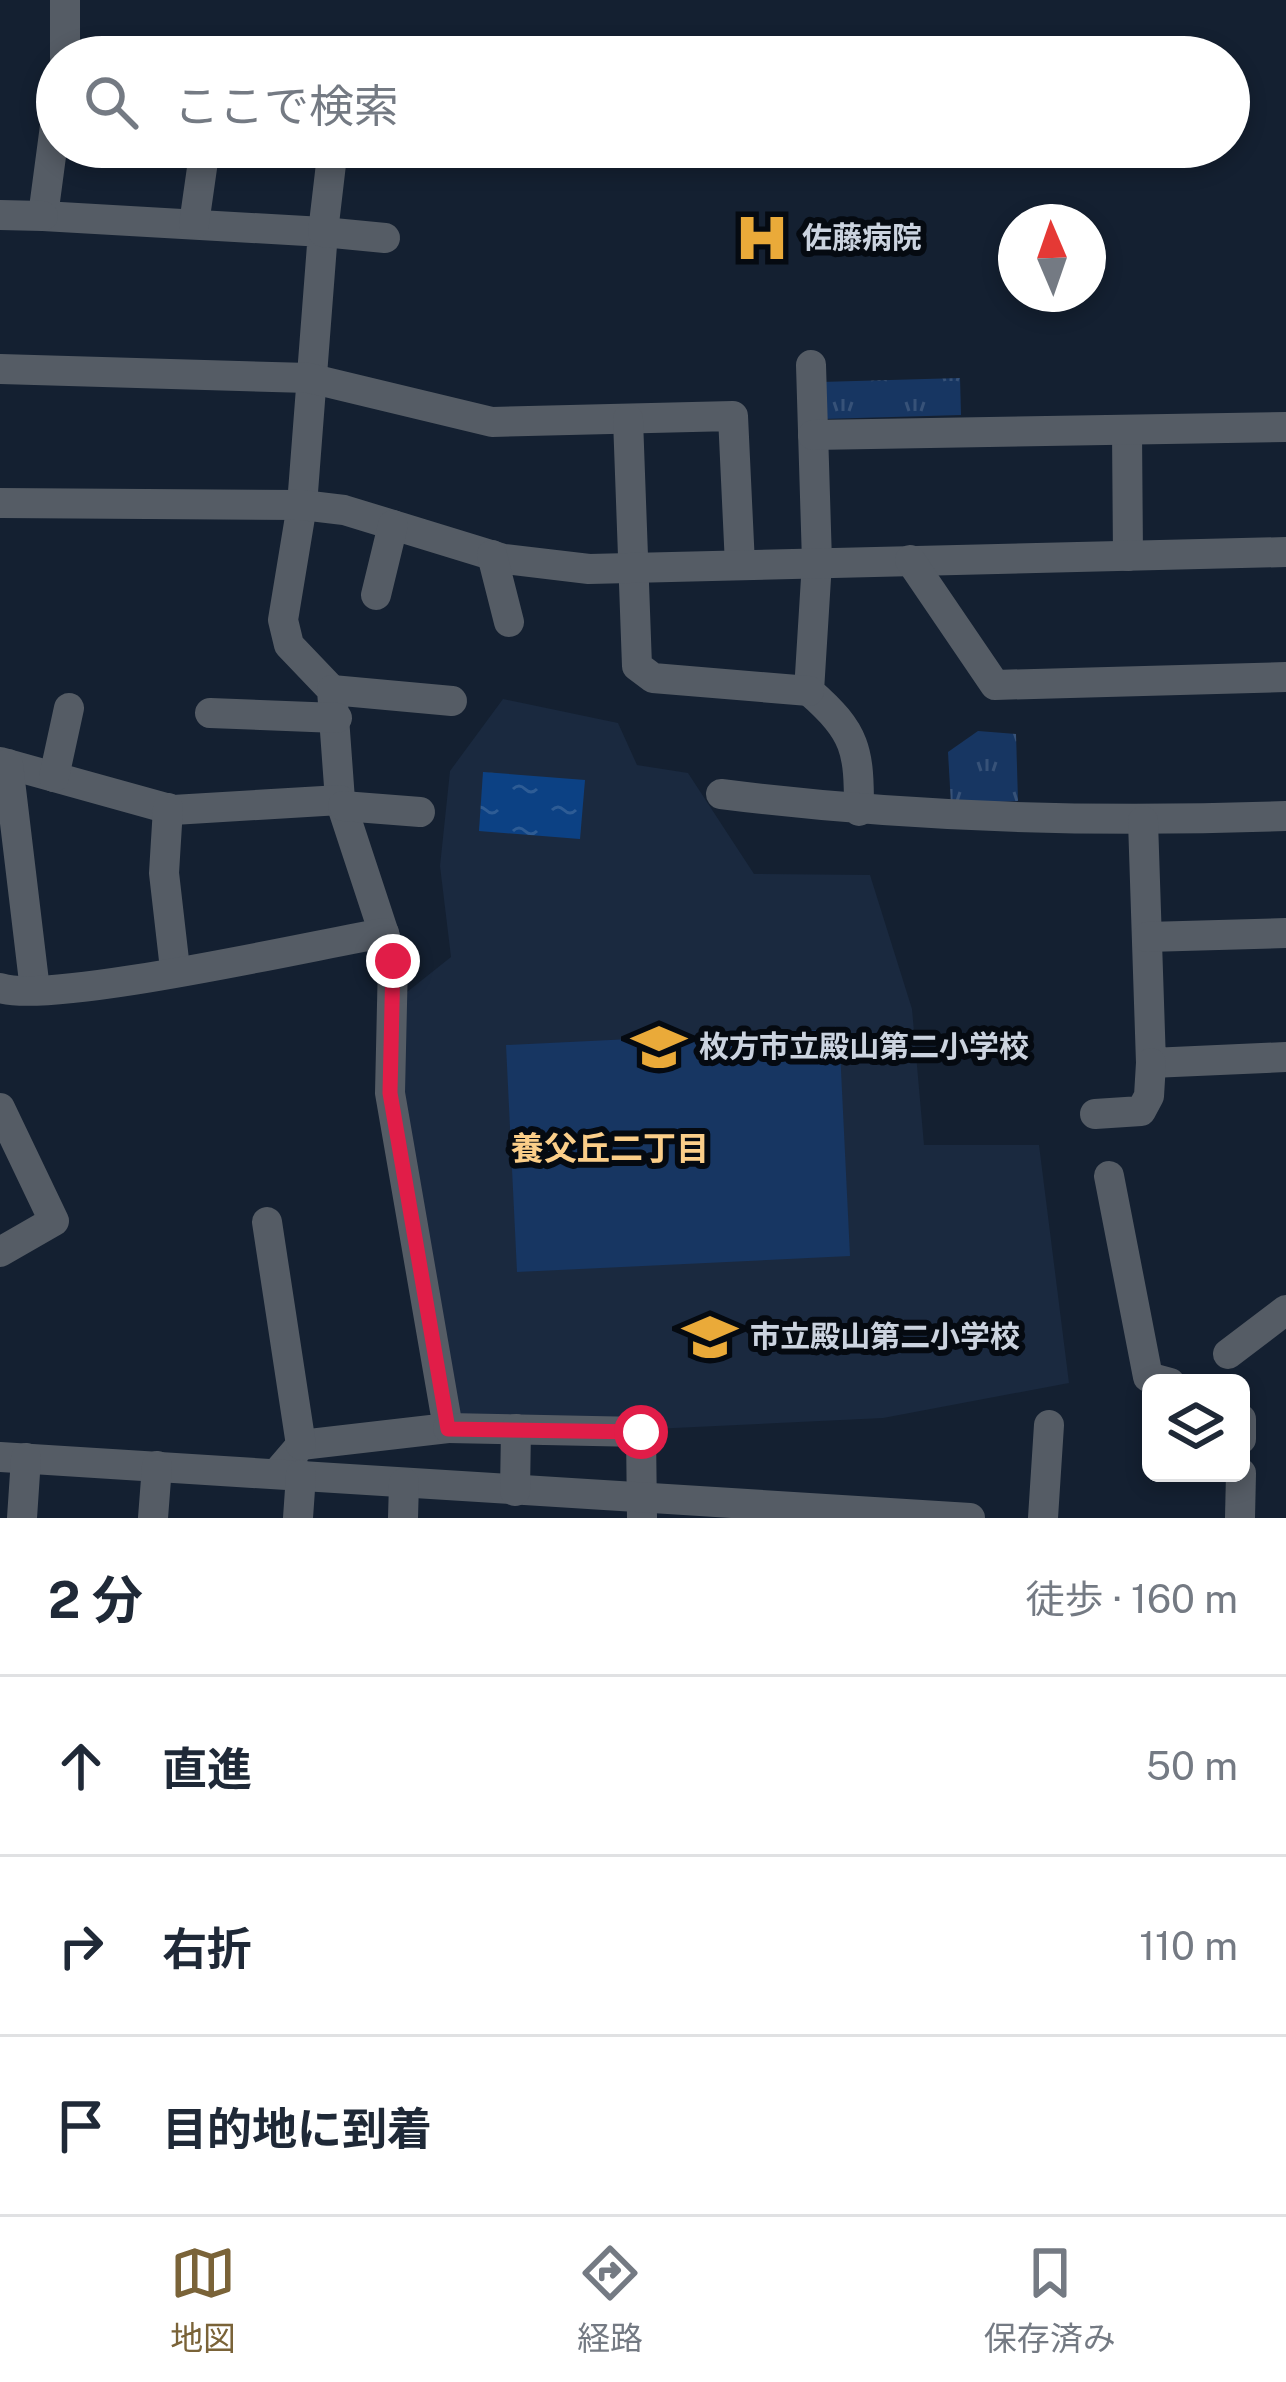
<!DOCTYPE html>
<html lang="ja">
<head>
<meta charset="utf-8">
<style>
	:root { --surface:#fff; --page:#f2f2f3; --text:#1f2937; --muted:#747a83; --line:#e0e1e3; --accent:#7a6338 }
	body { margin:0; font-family:"Public Sans","Noto Sans JP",sans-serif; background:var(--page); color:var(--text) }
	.controls { position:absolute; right:36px; bottom:36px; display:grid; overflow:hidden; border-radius:18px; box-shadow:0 6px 18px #0003 }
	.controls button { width:108px; height:108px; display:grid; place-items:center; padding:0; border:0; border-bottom:3px solid var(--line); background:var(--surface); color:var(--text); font:60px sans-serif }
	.compass { position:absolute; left:998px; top:204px; width:108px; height:108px; border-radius:50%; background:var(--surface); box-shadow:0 6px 18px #0003; rotate:358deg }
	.stop { position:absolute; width:36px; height:36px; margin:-27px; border:9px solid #e11d48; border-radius:50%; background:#fff }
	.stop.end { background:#e11d48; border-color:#fff; box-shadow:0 3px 12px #0008 }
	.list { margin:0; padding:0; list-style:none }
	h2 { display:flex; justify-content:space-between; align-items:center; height:156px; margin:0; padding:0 48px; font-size:51px }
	h2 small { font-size:39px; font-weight:400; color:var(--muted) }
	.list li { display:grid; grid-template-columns:78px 1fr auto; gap:36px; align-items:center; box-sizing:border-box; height:180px; padding:0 48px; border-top:3px solid var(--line) }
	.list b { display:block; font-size:45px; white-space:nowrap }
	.list em { font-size:39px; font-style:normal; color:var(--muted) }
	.icon { flex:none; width:66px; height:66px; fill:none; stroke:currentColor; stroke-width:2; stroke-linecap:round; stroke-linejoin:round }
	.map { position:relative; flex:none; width:1286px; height:1518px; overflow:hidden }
	.search { position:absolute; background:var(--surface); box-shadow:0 6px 18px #0003; left:36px; right:36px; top:36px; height:132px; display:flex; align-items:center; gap:30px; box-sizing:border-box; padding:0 42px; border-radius:66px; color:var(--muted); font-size:45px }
	.sheet { height:696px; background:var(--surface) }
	nav { display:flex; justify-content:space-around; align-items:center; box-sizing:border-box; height:168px; border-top:3px solid var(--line); background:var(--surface); font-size:33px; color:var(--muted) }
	nav a { display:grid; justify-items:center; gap:6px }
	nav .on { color:var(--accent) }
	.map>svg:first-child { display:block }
	.built { fill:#1a293f }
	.grass { fill:#173662 }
	.park { fill:url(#park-tufts) }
	.water { fill:url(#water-ripples) }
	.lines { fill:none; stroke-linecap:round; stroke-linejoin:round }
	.minor { stroke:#555c65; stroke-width:30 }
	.route { stroke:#e11d48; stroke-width:15 }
	.labels { text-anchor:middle; stroke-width:12; stroke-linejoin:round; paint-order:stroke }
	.poi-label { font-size:30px; font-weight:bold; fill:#cbd3df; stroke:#050a11; text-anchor:start }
	.neighbourhood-label { font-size:33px; font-weight:bold; fill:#fbce89; stroke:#050a11 }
</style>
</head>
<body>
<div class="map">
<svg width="1286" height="1518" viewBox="0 0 1286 1518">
	<defs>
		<pattern id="park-tufts" width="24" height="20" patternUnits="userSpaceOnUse" patternTransform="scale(3)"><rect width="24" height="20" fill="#173662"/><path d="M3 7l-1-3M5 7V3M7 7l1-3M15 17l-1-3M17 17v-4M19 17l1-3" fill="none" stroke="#375278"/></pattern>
		<pattern id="water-ripples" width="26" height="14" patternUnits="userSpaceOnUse" patternTransform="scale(3)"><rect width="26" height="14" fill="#0c4184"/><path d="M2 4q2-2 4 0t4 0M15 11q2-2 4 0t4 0" fill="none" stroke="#2e5c95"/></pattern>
	</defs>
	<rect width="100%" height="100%" fill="#142031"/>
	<!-- built -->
	<polygon class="built" points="503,699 618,723 637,765 688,773 754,874 870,875 912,1009 924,1145 1039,1145 1069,1383 883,1418 653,1429 455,1420 400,1085 407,992 451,957 440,866 450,771"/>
	<!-- grass -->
	<polygon class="grass" points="839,1029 850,1256 517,1272 506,1045"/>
	<!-- park -->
	<g class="park">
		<polygon points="960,378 961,415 822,419 821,382"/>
		<polygon points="978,731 1016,734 1018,801 951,804 948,752"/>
	</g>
	<!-- water -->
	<polygon class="water" points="483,772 585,780 580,839 479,831"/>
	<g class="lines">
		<!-- minor -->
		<g class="minor">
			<polyline points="65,57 65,0"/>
			<polyline points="57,111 43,216 323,232 302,505 283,620 289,645 332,690 340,800 393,961 390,1093 448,1428 301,1445 277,1473"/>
			<polyline points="333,147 323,232 385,238"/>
			<polyline points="0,215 43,216"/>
			<polyline points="194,224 205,147"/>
			<path d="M811,365L817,562L809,691C857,733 859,750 859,811"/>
			<polyline points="0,369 309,378 492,422 733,416 740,565"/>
			<polyline points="628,419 637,666 653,678 809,691"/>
			<polyline points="1127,431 1128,556"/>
			<polyline points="813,435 1286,427"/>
			<polyline points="0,503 302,505 344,510 504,559 589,569 1286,552"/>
			<polyline points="492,555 509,622"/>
			<polyline points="910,560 995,685 1286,677"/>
			<polyline points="376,595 393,525"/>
			<polyline points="332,690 452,701"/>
			<polyline points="210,713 337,718"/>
			<polyline points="0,762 173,810 340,800"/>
			<polyline points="8,764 35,990"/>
			<polyline points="54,777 69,708"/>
			<path d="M721,794C909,818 1097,823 1286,816"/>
			<polyline points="343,806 420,812"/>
			<polyline points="168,808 164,873 175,969"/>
			<polyline points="1143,821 1151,1063 1286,1057"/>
			<polyline points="1147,937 1286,933"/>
			<path d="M0,988C50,1005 314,945 384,933"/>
			<polyline points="0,1108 54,1221 0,1252"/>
			<polyline points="1095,1114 1141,1111 1149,1096 1151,1063"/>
			<polyline points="1109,1176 1148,1377 1170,1383"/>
			<polyline points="267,1222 301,1445"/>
			<polyline points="1228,1354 1286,1310"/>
			<polyline points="1241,1419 1241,1439"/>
			<polyline points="448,1428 641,1432 642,1518"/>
			<polyline points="0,1457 970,1518"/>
			<polyline points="515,1491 516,1429"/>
			<polyline points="22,1518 26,1458"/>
			<polyline points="153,1518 157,1466"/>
			<polyline points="298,1518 301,1475"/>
			<polyline points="403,1518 404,1483"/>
			<polyline points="1043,1518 1049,1425"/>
			<polyline points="1240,1518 1241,1473"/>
		</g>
	</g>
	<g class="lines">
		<!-- route -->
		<polyline class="route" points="393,961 390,1093 448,1429 641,1432"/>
	</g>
	<!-- icons -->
	<defs>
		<symbol id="hospital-bare" viewBox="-9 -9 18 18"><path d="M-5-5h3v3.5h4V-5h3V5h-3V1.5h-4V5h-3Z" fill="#eaaa39" stroke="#050a11" stroke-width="2.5" paint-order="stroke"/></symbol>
		<symbol id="school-bare" viewBox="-9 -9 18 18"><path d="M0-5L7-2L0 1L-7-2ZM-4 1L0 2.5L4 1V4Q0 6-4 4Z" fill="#eaaa39" stroke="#050a11" stroke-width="2.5" paint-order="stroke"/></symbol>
	</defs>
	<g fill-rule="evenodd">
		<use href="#hospital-bare" x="724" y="200" width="76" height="76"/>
		<use href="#school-bare" x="621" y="1009" width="76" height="76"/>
		<use href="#school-bare" x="672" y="1299" width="76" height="76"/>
	</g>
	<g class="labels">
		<!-- poi labels -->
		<g class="poi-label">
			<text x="802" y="248">佐藤病院</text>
			<text x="699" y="1057">枚方市立殿山第二小学校</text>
			<text x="750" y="1347">市立殿山第二小学校</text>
		</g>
		<!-- neighbourhood labels -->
		<g class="neighbourhood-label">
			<text x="610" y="1160">養父丘二丁目</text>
		</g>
	</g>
</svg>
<div class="controls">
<button><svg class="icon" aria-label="layers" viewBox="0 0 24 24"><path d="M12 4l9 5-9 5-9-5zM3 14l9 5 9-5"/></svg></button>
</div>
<svg class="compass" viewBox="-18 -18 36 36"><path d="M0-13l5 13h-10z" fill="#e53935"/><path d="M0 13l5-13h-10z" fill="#747a83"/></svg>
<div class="stop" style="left:641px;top:1432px"></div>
<div class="stop end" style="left:393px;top:961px"></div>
<div class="search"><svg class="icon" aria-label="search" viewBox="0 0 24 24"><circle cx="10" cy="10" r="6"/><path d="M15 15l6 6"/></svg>ここで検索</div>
</div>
<section class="sheet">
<h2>2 分<small>徒歩 · 160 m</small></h2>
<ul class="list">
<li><svg class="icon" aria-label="ahead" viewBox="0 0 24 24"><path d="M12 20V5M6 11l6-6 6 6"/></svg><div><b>直進</b></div><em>50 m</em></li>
<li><svg class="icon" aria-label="right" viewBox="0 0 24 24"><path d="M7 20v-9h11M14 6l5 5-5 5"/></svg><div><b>右折</b></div><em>110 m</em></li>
<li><svg class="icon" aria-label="arrive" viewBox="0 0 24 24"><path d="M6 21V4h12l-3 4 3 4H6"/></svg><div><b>目的地に到着</b></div></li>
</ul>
</section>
<nav>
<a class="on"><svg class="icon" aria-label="map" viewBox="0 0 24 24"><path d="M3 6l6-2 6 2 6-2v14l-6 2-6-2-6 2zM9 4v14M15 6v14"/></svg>地図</a>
<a><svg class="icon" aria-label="directions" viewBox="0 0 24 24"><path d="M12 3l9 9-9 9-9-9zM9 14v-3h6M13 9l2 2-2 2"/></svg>経路</a>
<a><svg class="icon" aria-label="saved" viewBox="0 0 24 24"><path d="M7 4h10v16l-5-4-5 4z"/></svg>保存済み</a>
</nav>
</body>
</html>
